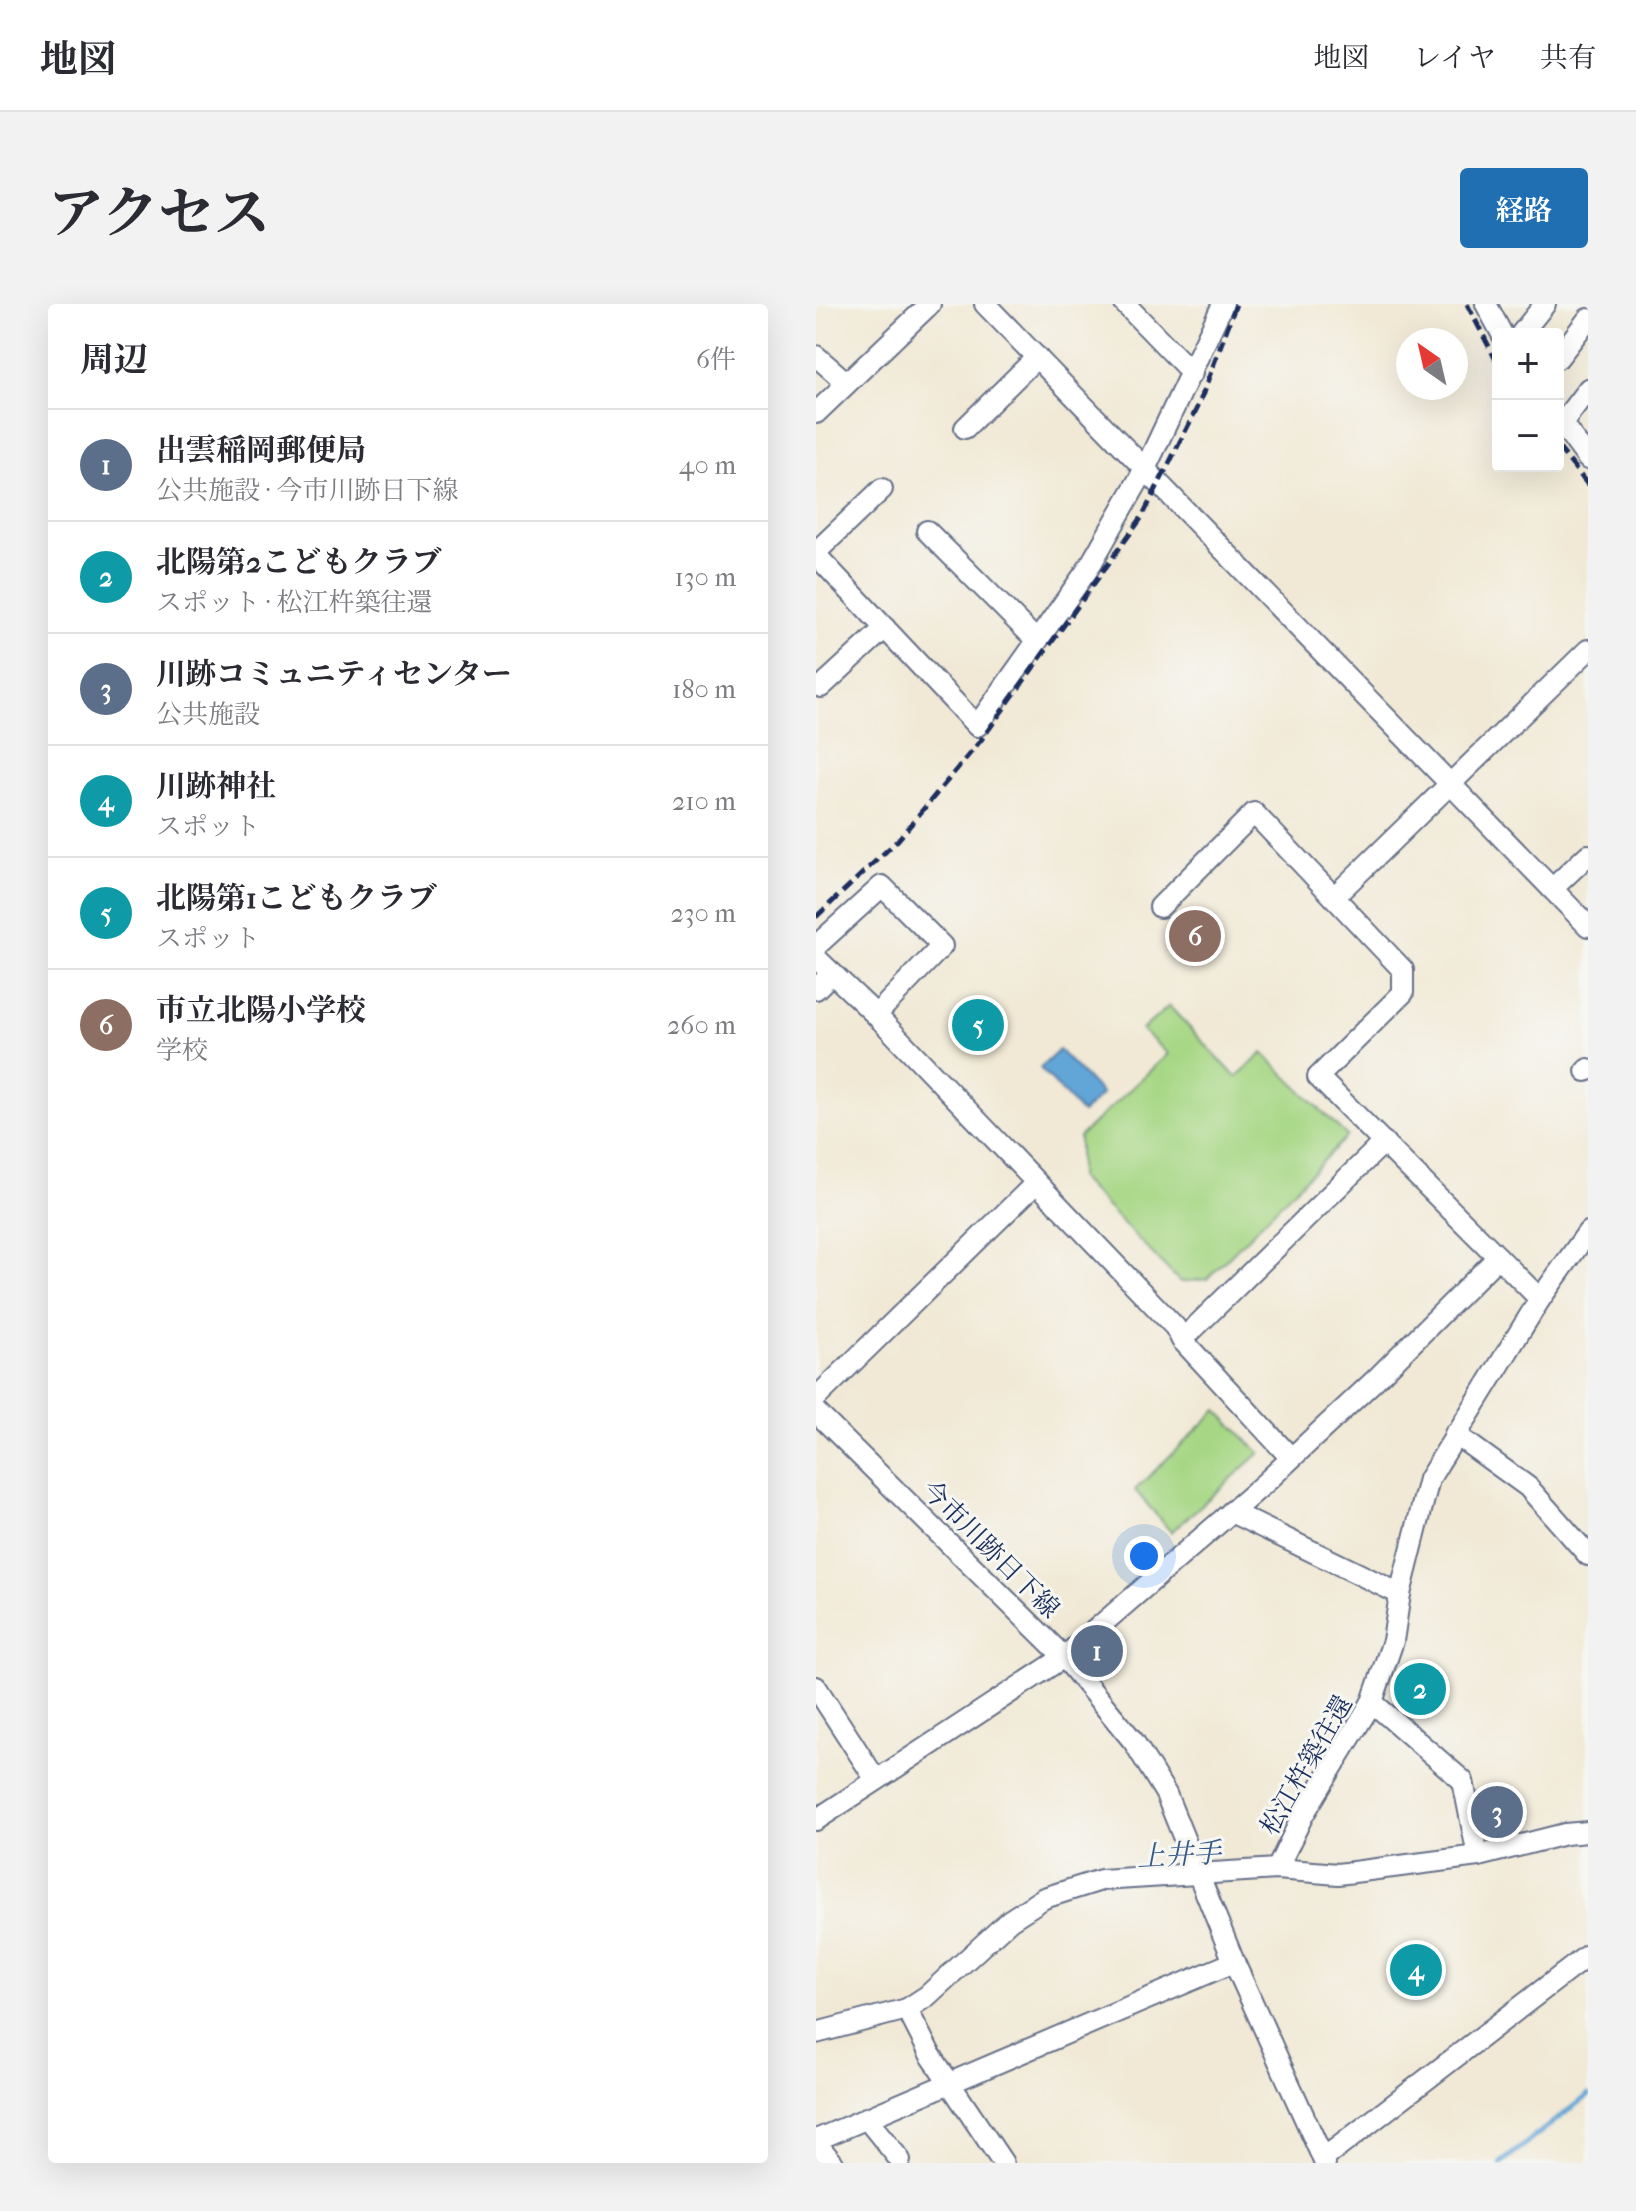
<!DOCTYPE html>
<html lang="ja">
<head>
<meta charset="utf-8">
<style>
	:root { --surface:#fff; --page:#f2f2f3; --text:#2b2b33; --muted:#7c7c81; --line:#e1e1e2; --accent:#1f6fb2 }
	body { margin:0; font-family:"IM FELL French Canon","Noto Serif JP",serif; background:var(--page); color:var(--text) }
	.controls { position:absolute; right:24px; top:24px; display:grid; overflow:hidden; border-radius:8px; box-shadow:0 8px 32px #0002 }
	.controls button { width:72px; height:72px; display:grid; place-items:center; padding:0; border:0; border-bottom:2px solid var(--line); background:var(--surface); color:var(--text); font:40px sans-serif }
	.compass { position:absolute; left:580px; top:24px; width:72px; height:72px; border-radius:50%; background:var(--surface); box-shadow:0 8px 32px #0002; rotate:326deg }
	.you { position:absolute; left:328px; top:1252px; width:28px; height:28px; margin:-20px; border:6px solid #fff; border-radius:50%; background:#1a73e8; box-shadow:0 0 0 12px #1a73e833 }
	.badge { display:grid; place-items:center; width:52px; height:52px; border-radius:50%; background:var(--accent); color:#fff; font-size:26px; font-weight:700 }
	.pin { position:absolute; translate:-50% -50%; border:4px solid #fff; box-shadow:0 2px 8px #0006 }
	.list { margin:0; padding:0; list-style:none }
	h2 { display:flex; justify-content:space-between; align-items:center; height:104px; margin:0; padding:0 32px; font-size:34px }
	h2 small { font-size:26px; font-weight:400; color:var(--muted) }
	.list li { display:grid; grid-template-columns:52px 1fr auto; gap:24px; align-items:center; box-sizing:border-box; height:112px; padding:0 32px; border-top:2px solid var(--line) }
	.list b { display:block; font-size:30px; white-space:nowrap }
	.list p { margin:0; font-size:26px; white-space:nowrap; color:var(--muted) }
	.list em { font-size:26px; font-style:normal; color:var(--muted) }
	.map { position:relative; flex:none; width:772px; height:1859px; overflow:hidden; border-radius:8px }
	header { display:flex; align-items:center; gap:48px; box-sizing:border-box; height:112px; padding:0 40px; background:var(--surface); border-bottom:2px solid var(--line) }
	header strong { font-size:38px }
	nav { display:flex; gap:44px; margin-inline-start:auto; font-size:28px }
	.intro { display:flex; align-items:center; justify-content:space-between; box-sizing:border-box; height:192px; padding:0 48px }
	h1 { margin:0; font-size:56px }
	.button { padding:20px 36px; border-radius:8px; background:var(--accent); color:#fff; font-size:28px; font-weight:700 }
	main { display:flex; gap:48px; padding:0 48px }
	aside { flex:1; background:var(--surface); border-radius:8px; box-shadow:0 8px 32px #0002 }
	.map>svg:first-child { display:block }
	.green { fill:#a7d785; stroke:#618372; stroke-width:2 }
	.water { fill:#62a5d7; stroke:#3e6a9a; stroke-width:2 }
	.lines { fill:none; stroke-linecap:round; stroke-linejoin:round }
	.stream { stroke:#62a5d7; stroke-width:5 }
	.minor-casing { stroke:#667088; stroke-width:24 }
	.minor { stroke:#fff; stroke-width:20 }
	.rail { stroke:#1b2f5e; stroke-width:5; stroke-dasharray:12 6; stroke-linecap:butt }
	.labels { text-anchor:middle; stroke-width:6; stroke-linejoin:round; paint-order:stroke }
	.street-label { font-size:26px; fill:#1b2f5e; stroke:#f6f6f2 }
	.water-label { font-size:28px; font-style:italic; fill:#345888; stroke:#f6f6f2 }
</style>
</head>
<body>
<header>
<strong>地図</strong>
<nav><a>地図</a><a>レイヤ</a><a>共有</a></nav>
</header>
<div class="intro"><h1>アクセス</h1><a class="button">経路</a></div>
<main>
<aside>
<h2>周辺<small>6件</small></h2>
<ul class="list">
<li><span class="badge" style="background:#5c6f8a">1</span><div><b>出雲稲岡郵便局</b><p>公共施設 · 今市川跡日下線</p></div><em>40 m</em></li>
<li><span class="badge" style="background:#0f9aa8">2</span><div><b>北陽第2こどもクラブ</b><p>スポット · 松江杵築往還</p></div><em>130 m</em></li>
<li><span class="badge" style="background:#5c6f8a">3</span><div><b>川跡コミュニティセンター</b><p>公共施設</p></div><em>180 m</em></li>
<li><span class="badge" style="background:#0f9aa8">4</span><div><b>川跡神社</b><p>スポット</p></div><em>210 m</em></li>
<li><span class="badge" style="background:#0f9aa8">5</span><div><b>北陽第1こどもクラブ</b><p>スポット</p></div><em>230 m</em></li>
<li><span class="badge" style="background:#8d6e63">6</span><div><b>市立北陽小学校</b><p>学校</p></div><em>260 m</em></li>
</ul>
</aside>
<div class="map">
<svg width="772" height="1859" viewBox="0 0 772 1859">
	<rect width="100%" height="100%" fill="#f6f6f2"/>
	<filter id="ink" filterUnits="userSpaceOnUse"><feTurbulence type="fractalNoise" baseFrequency=".0125" numOctaves="2"/><feDisplacementMap in="SourceGraphic" scale="16" xChannelSelector="R" yChannelSelector="G"/><feConvolveMatrix kernelMatrix="1 2 1 2 8 2 1 2 1" color-interpolation-filters="sRGB"/></filter>
	<filter id="wash" filterUnits="userSpaceOnUse"><feTurbulence type="fractalNoise" baseFrequency=".006" numOctaves="4" result="noise"/><feDisplacementMap in="SourceGraphic" scale="32" xChannelSelector="R" yChannelSelector="G"/><feGaussianBlur stdDeviation="1.8" result="paint"/><feColorMatrix in="noise" values="0 0 0 0 0 0 0 0 0 0 0 0 0 0 0 0 0 1.4 0 .05"/><feComposite in="paint" operator="in"/></filter>
	<g filter="url(#wash)">
		<rect width="100%" height="100%" fill="#f1e9d5"/>
		<!-- green -->
		<g class="green">
			<polygon points="353,702 420,773 447,749 531,832 391,975 364,978 263,874 263,833 352,750 326,726"/>
			<polygon points="401,1106 444,1149 355,1228 319,1186"/>
		</g>
		<!-- water -->
		<polygon class="water" points="243,746 286,790 266,809 224,764"/>
		<g class="lines">
			<!-- stream -->
			<polyline class="stream" points="685,1859 772,1791"/>
		</g>
	</g>
	<g filter="url(#ink)">
		<g class="lines">
			<defs>
				<g id="minor">
					<polyline points="169,0 772,622"/>
					<polyline points="309,0 376,69"/>
					<polyline points="670,0 686,30"/>
					<polyline points="705,30 729,0"/>
					<polyline points="0,52 31,79"/>
					<polyline points="742,54 772,15"/>
					<polyline points="0,109 114,0"/>
					<polyline points="742,114 772,155"/>
					<polyline points="746,119 772,85"/>
					<polyline points="149,124 221,53"/>
					<polyline points="111,227 221,337"/>
					<polyline points="0,248 66,185"/>
					<polyline points="0,251 161,422 272,265 330,163 407,0"/>
					<polyline points="5,383 69,324"/>
					<polyline points="736,585 772,551"/>
					<polyline points="518,593 772,346"/>
					<polyline points="344,603 438,509 587,666 587,689 502,773 724,995"/>
					<polyline points="0,642 66,582 126,642 60,711"/>
					<polyline points="0,654 60,711 359,1023 366,1036 475,1154"/>
					<polyline points="0,685 16,669"/>
					<polyline points="770,767 772,765"/>
					<polyline points="366,1036 568,838"/>
					<polyline points="0,1094 219,880"/>
					<polyline points="0,1108 248,1353 318,1438 350,1490 418,1658 509,1859"/>
					<polyline points="639,1130 712,1183 772,1251"/>
					<polyline points="415,1208 584,1290"/>
					<polyline points="0,1383 60,1476"/>
					<polyline points="556,1398 647,1477 662,1552"/>
					<polyline points="0,1516 248,1353 449,1179 559,1076 682,953"/>
					<polyline points="461,1565 487,1511 556,1398 577,1337 584,1290 613,1175 724,995 772,928"/>
					<polyline points="91,1705 114,1750 187,1859"/>
					<polyline points="0,1729 91,1705 111,1692 194,1616 228,1594 285,1576 461,1565 522,1570 662,1552 749,1530 772,1528"/>
					<polyline points="50,1814 84,1856"/>
					<polyline points="0,1836 418,1658"/>
					<polyline points="0,1839 17,1859"/>
					<polyline points="507,1855 772,1651"/>
				</g>
			</defs>
			<!-- minor casing -->
			<use href="#minor" class="minor-casing"/>
			<!-- minor -->
			<use href="#minor" class="minor"/>
			<!-- rail -->
			<g class="rail">
				<polyline points="651,0 682,60"/>
				<polyline points="742,143 772,181"/>
				<polyline points="0,613 81,537 165,436 326,213 383,100 420,0"/>
			</g>
		</g>
	</g>
	<g class="labels">
		<!-- street labels -->
		<g class="street-label">
			<text transform="translate(175 1245) rotate(45)" y="9">今市川跡日下線</text>
			<text transform="translate(490 1461) rotate(-60)" y="9">松江杵築往還</text>
		</g>
		<!-- water labels -->
		<g class="water-label">
			<text transform="translate(363 1550) rotate(-3)" y="10">上井手</text>
		</g>
	</g>
</svg>
<div class="controls">
<button>+</button>
<button>−</button>
</div>
<svg class="compass" viewBox="-18 -18 36 36"><path d="M0-13l5 13h-10z" fill="#e53935"/><path d="M0 13l5-13h-10z" fill="#7c7c81"/></svg>
<div class="you"></div>
<div class="pin badge" style="left:281px;top:1347px;background:#5c6f8a">1</div>
<div class="pin badge" style="left:604px;top:1385px;background:#0f9aa8">2</div>
<div class="pin badge" style="left:681px;top:1508px;background:#5c6f8a">3</div>
<div class="pin badge" style="left:600px;top:1666px;background:#0f9aa8">4</div>
<div class="pin badge" style="left:162px;top:721px;background:#0f9aa8">5</div>
<div class="pin badge" style="left:379px;top:632px;background:#8d6e63">6</div>
</div>
</main>
</body>
</html>
